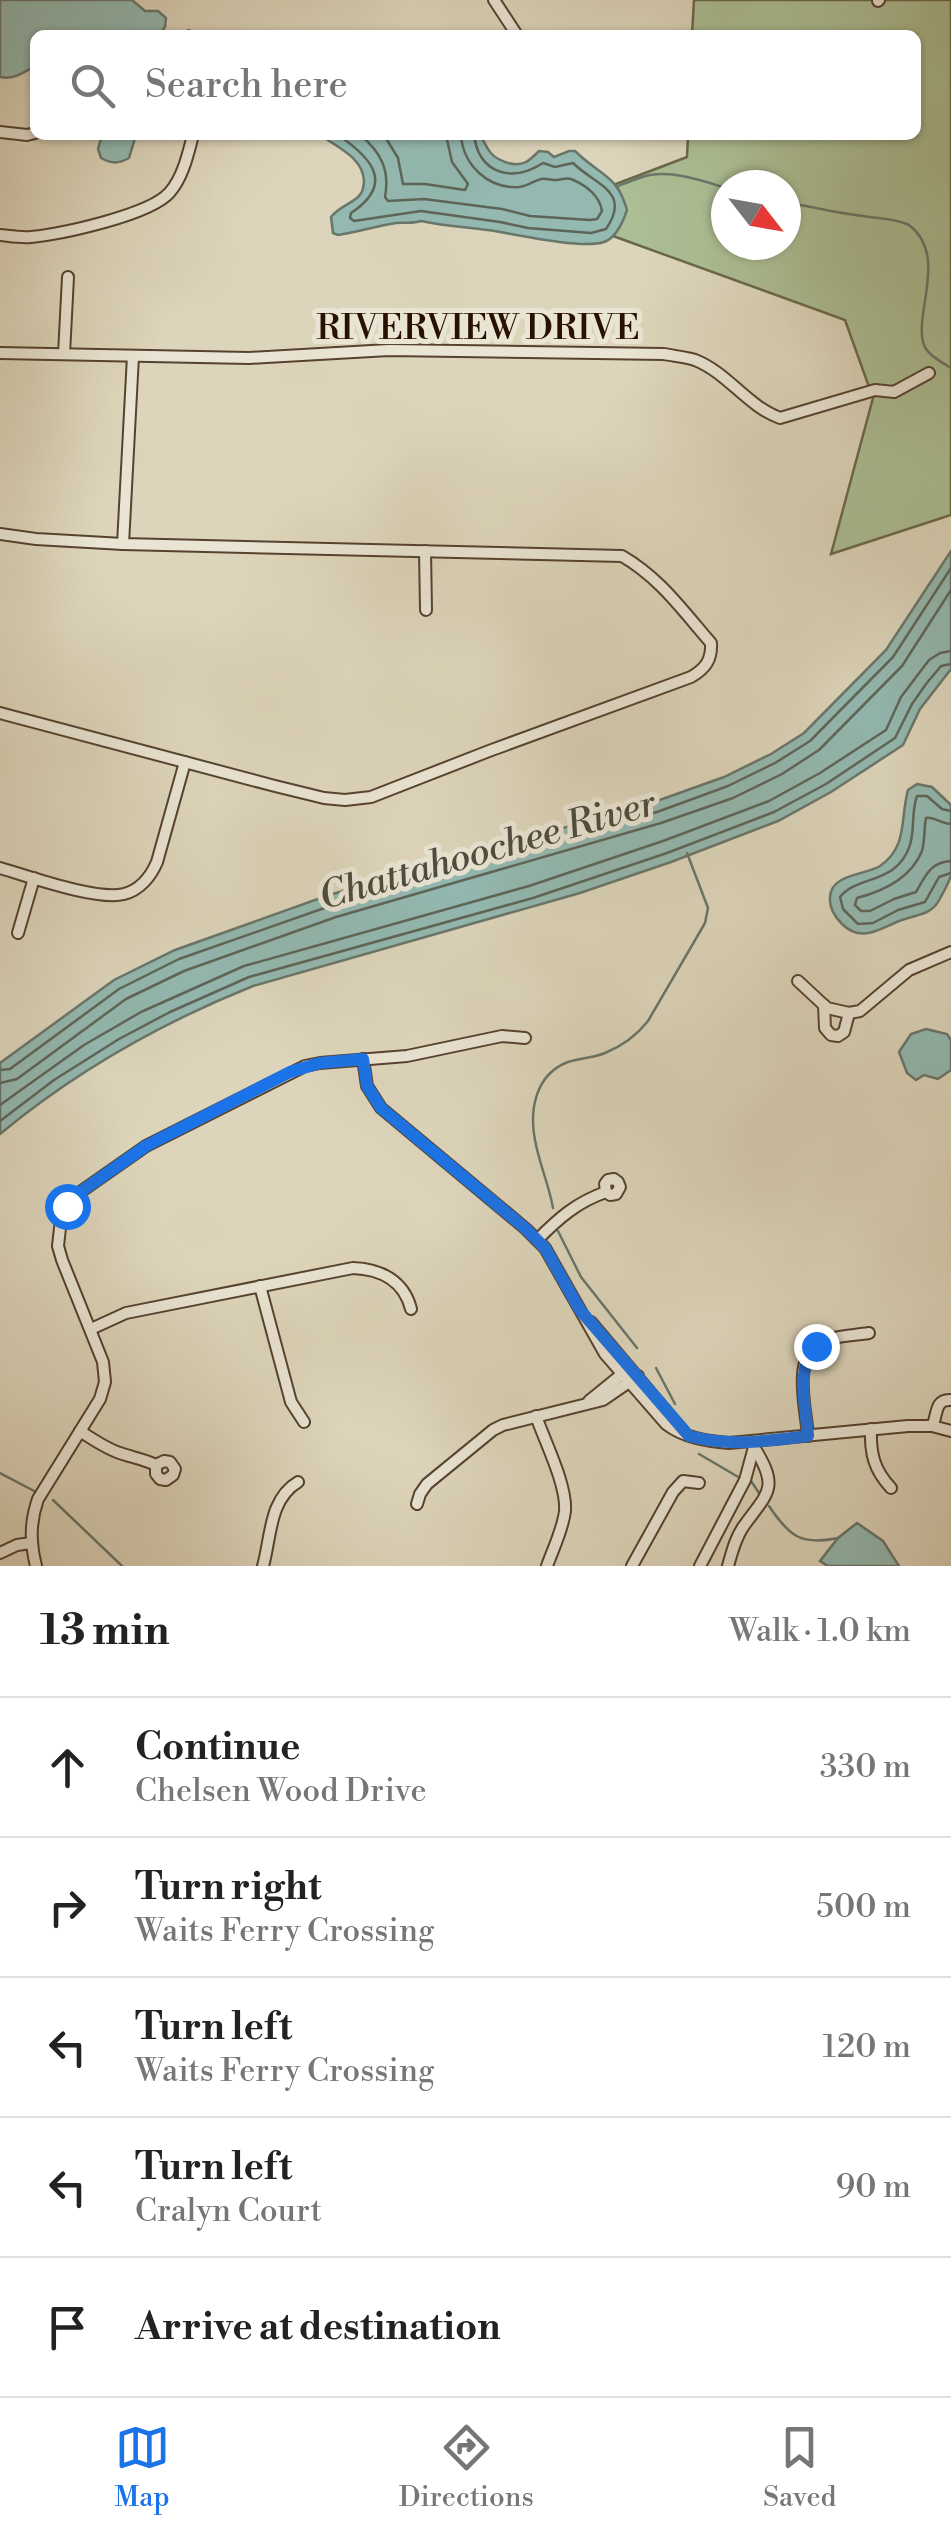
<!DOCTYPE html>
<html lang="en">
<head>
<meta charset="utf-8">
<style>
	:root { --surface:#fff; --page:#f6f6f6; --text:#222; --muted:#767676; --line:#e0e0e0; --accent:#1a73e8 }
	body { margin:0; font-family:"Libre Bodoni",serif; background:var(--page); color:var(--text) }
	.compass { position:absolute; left:711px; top:170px; width:90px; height:90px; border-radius:50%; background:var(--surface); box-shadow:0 2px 8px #0004; rotate:121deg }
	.stop { position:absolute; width:30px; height:30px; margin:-22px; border:8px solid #1a73e8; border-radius:50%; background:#fff }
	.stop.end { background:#1a73e8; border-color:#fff; box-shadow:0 2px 10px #0008 }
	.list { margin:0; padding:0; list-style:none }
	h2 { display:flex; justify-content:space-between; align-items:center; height:130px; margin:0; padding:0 40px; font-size:42px }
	h2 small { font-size:32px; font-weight:400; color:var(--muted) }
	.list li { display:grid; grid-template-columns:65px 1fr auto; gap:30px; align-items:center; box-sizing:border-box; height:140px; padding:0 40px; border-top:2px solid var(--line) }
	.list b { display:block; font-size:38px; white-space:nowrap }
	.list p { margin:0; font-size:32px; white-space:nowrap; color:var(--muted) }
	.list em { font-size:32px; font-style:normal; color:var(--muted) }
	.icon { flex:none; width:55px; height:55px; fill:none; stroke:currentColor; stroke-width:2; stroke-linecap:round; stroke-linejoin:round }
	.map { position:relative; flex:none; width:951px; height:1566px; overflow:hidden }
	.search { position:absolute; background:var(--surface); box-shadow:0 2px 8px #0004; left:30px; right:30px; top:30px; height:110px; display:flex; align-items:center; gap:25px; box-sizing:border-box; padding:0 35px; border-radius:15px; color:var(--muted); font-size:38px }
	.sheet { height:830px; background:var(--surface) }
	nav { display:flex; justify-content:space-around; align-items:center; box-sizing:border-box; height:140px; border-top:2px solid var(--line); background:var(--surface); font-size:28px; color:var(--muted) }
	nav a { display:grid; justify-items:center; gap:5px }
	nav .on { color:var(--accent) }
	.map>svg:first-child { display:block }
	.green { fill:#acbe94; stroke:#6a684a; stroke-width:2.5; fill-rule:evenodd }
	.water { fill:#93b9b1; stroke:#69766a; stroke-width:2.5 }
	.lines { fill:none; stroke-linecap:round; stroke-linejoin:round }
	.shore { stroke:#5e6558; stroke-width:2.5 }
	.stream { stroke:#69766a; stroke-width:2.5 }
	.minor-casing { stroke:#56422f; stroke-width:14 }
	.minor { stroke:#e9e4d3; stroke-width:10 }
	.route { stroke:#1a73e8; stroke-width:12 }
	.labels { text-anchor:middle; stroke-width:10; stroke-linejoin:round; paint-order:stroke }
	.street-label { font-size:35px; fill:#291100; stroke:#e9e4d3 }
	.water-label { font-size:38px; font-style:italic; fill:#4e4c3e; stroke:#e9e4d3 }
</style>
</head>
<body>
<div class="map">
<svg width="951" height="1566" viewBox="0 0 951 1566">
	<rect width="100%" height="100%" fill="#ddd5bb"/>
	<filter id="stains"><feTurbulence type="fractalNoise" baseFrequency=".002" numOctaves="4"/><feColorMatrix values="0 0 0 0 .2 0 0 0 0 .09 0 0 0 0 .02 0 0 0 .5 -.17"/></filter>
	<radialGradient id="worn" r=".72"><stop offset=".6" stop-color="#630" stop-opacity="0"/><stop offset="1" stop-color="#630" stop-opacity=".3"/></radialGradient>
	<!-- green -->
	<path class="green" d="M694,0H951V515L831,554L873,398L845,320L613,236C626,215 627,206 616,184L687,157L688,135H916V35H692ZM726,185H786V245H726Z"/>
	<!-- water -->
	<g class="water">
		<path d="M0,0H132L145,11H158L166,18L165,27L159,35H35V66C23,73 13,80 0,77Z"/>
		<path d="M102,135H136L129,158C118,164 112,164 101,158L98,149Z"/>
		<path d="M320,135H479C483,139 485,144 488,149C494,160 514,168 526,162C530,160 536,154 539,151L548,152L554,157L569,151H575C599,175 617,174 627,210C623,222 616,238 604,242C584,249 522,236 500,232C474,227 447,227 421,221C412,224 406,222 396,223C376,226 358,232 338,235L333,233L331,217C339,207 349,205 358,197C363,192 363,189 364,182C364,158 337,147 320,135Z"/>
		<path d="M951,551V669L920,709L903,745L831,792L778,821L671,862L580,893L253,986C161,1023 76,1071 0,1134V1063L114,980L175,950L329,895L654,802L724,777L771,754L804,733L886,650Z"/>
		<path d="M917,784L932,787L951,805C951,825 951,857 951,875C949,883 942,895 938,902C931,914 917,915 905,919C882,926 863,945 842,924C835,917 829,908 830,897C831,874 865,875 880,866C908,847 900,819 908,790Z"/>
		<polygon points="926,1029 947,1034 951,1040 951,1070 938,1079 924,1075 916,1080 907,1073 899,1052 911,1034"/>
		<polygon points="857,1523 883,1541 899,1566 828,1566 820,1561 838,1538"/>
	</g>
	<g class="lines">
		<!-- shore -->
		<g class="shore">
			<path d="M338,135C372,158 395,184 351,213L350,218L354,221L421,211L500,222L528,228L591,233L606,229C632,191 595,185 573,163L555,167L543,163C512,183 479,174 474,135"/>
			<path d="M360,135C381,152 390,170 385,197L388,201L424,199L502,209L530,216L590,220L597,219L602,211C600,196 586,185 571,179C565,177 563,180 556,180C552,180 545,178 541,179C533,181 528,186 519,187C488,189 463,165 461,135"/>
			<polyline points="384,135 398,158 403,184 425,184 465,190 468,184 452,162 446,135"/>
			<path d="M951,811L942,809L927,796H917C911,812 915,829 910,845C897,885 857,875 840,897L843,909L858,924L873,923L898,910L925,902L939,877L951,873"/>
			<path d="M951,824C942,824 933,816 926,818C924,828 925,840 922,851C911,878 884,891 857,898L855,905L861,911H870L894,899L916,892C925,877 930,862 951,861"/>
			<polyline points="0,1070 10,1069 119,989 179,959 333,905 657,812 728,786 775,763 810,741 893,657 951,568"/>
			<polyline points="0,1083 17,1079 126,999 184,971 336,917 661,823 733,798 782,774 819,750 902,666 951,590"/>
			<polyline points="0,1105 84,1045 141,1012 244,966 529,886 663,841 769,801 820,773 886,730 901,697 929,660 940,653 951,651"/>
			<polyline points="0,1121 54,1080 119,1039 170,1012 249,977 533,898 667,853 774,812 826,784 895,738 912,704 926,684 941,666 951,664"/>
		</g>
		<!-- stream -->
		<g class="stream">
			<polyline points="188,30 203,35"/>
			<path d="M617,186C628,183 639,177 650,175C675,171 703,181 726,188"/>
			<path d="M786,202C812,207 837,213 863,216C879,219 894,218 909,225C951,257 909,321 926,349C931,357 943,363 951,368"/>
			<path d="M553,1208C549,1185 539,1163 535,1140C529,1109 536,1074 568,1062C580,1058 593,1058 605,1053C622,1046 637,1035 648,1021L705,923L708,908L687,853"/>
			<polyline points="558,1231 581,1277 637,1348"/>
			<polyline points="656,1368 675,1404"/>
			<polyline points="699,1454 740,1478"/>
			<polyline points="0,1473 36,1492"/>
			<polyline points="751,1481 761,1496"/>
			<polyline points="53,1500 122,1566"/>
			<path d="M769,1506C789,1536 801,1546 838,1538"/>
		</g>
		<defs>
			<g id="minor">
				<polyline points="494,0 517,35"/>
				<polyline points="878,1 879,0"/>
				<polyline points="0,132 27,135 35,133"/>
				<path d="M0,235C10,236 21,238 31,237C61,234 151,215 170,192C183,177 188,154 193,135"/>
				<path d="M0,353L249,358L389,350L664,354C674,356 686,357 695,360C728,373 747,406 780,418L875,390L894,392L929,373"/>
				<polyline points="64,354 68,277"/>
				<path d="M0,534L36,539L123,544L622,556C660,578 682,610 711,643C712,660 705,669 691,677L489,751L371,797L345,800L324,798L275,786L0,713"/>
				<polyline points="123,544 133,356"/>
				<polyline points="425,551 426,610"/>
				<path d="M0,868C28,876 97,901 124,894C140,890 151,876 157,862L185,762"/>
				<polyline points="18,933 34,878"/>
				<polyline points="798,981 827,1008 849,1013 860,1011 909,970 951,952"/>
				<polyline points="824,1005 825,1028 831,1035 838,1036 844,1032 849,1013"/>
				<path d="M363,1059L367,1086L381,1108L526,1229L545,1248L605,1354L666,1424C684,1438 707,1441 729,1443L908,1426H932L951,1431"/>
				<path d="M537,1240C559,1218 577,1202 606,1192L610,1195L616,1194L620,1187L618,1182L614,1179L608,1180L605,1184L606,1192"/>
				<polyline points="260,1286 291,1402 304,1422"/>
				<polyline points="591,1322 683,1431"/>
				<path d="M91,1329L126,1313L353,1268C381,1269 404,1281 411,1309"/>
				<polyline points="589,1401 626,1371"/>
				<path d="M536,1416C545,1442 567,1485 565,1511C563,1529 553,1549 547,1566"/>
				<path d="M932,1426C938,1415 934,1399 951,1400"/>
				<path d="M871,1429C870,1453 874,1470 891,1488"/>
				<path d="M80,1431C92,1439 104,1447 117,1452C130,1457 144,1459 156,1465L164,1461L170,1462L175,1469L173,1475L166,1480L160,1479L156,1474V1465"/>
				<path d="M808,1436C806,1406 789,1351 828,1339C841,1336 856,1335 869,1333"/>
				<polyline points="417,1504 420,1494 427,1484 493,1430 503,1425 603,1400 638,1376"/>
				<polyline points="0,1553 17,1545 31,1543"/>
				<path d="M36,1566C30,1542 30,1522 38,1499L100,1399L105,1382L103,1362L62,1260L58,1246L61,1219L76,1195L146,1146L305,1066L320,1063L407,1056L502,1036L525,1038"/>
				<path d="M263,1566C271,1538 269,1499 298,1482"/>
				<polyline points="632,1566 673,1492 683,1481 699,1483"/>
				<polyline points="700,1566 745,1480 754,1447 753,1442"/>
				<path d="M728,1566C732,1552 735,1539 743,1527C768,1492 780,1489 754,1447"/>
			</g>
		</defs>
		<!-- minor casing -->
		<use href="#minor" class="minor-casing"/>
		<!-- minor -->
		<use href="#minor" class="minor"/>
	</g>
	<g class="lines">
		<!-- route -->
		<path class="route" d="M67,1206L76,1195L146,1146L290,1072L320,1063L363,1059L367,1086L381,1108L526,1229L545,1248L580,1310L689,1436C731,1447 766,1441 808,1436C806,1406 795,1370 816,1346"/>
	</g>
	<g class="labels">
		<!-- street labels -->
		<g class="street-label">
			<text x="478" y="339">RIVERVIEW DRIVE</text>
		</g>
		<!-- water labels -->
		<g class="water-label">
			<text transform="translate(487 849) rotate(-16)" y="13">Chattahoochee River</text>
		</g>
	</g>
	<rect width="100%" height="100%" filter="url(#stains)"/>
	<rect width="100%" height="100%" fill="url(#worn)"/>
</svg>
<svg class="compass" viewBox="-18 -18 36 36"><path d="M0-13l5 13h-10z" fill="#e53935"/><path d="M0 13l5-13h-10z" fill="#767676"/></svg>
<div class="stop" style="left:67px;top:1206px"></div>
<div class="stop end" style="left:816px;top:1346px"></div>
<div class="search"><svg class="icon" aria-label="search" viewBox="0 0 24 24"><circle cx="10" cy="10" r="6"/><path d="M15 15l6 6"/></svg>Search here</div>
</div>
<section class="sheet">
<h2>13 min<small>Walk · 1.0 km</small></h2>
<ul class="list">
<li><svg class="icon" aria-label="ahead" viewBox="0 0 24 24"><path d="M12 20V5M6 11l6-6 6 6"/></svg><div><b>Continue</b><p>Chelsen Wood Drive</p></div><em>330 m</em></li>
<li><svg class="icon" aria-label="right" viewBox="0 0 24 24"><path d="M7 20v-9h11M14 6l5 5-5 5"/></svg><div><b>Turn right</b><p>Waits Ferry Crossing</p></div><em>500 m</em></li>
<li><svg class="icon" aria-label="left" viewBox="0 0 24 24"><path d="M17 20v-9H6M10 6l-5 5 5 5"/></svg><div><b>Turn left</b><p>Waits Ferry Crossing</p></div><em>120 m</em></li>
<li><svg class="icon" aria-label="left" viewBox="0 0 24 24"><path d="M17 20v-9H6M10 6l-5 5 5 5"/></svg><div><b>Turn left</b><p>Cralyn Court</p></div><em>90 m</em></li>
<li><svg class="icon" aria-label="arrive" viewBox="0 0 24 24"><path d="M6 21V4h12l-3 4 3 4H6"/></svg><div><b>Arrive at destination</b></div></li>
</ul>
</section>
<nav>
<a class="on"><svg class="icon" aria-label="map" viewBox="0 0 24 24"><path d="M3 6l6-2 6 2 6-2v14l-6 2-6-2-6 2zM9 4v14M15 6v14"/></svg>Map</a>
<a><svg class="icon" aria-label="directions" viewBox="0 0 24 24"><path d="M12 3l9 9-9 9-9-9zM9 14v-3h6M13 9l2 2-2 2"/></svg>Directions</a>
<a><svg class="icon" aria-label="saved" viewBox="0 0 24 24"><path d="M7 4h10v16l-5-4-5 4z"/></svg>Saved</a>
</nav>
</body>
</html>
